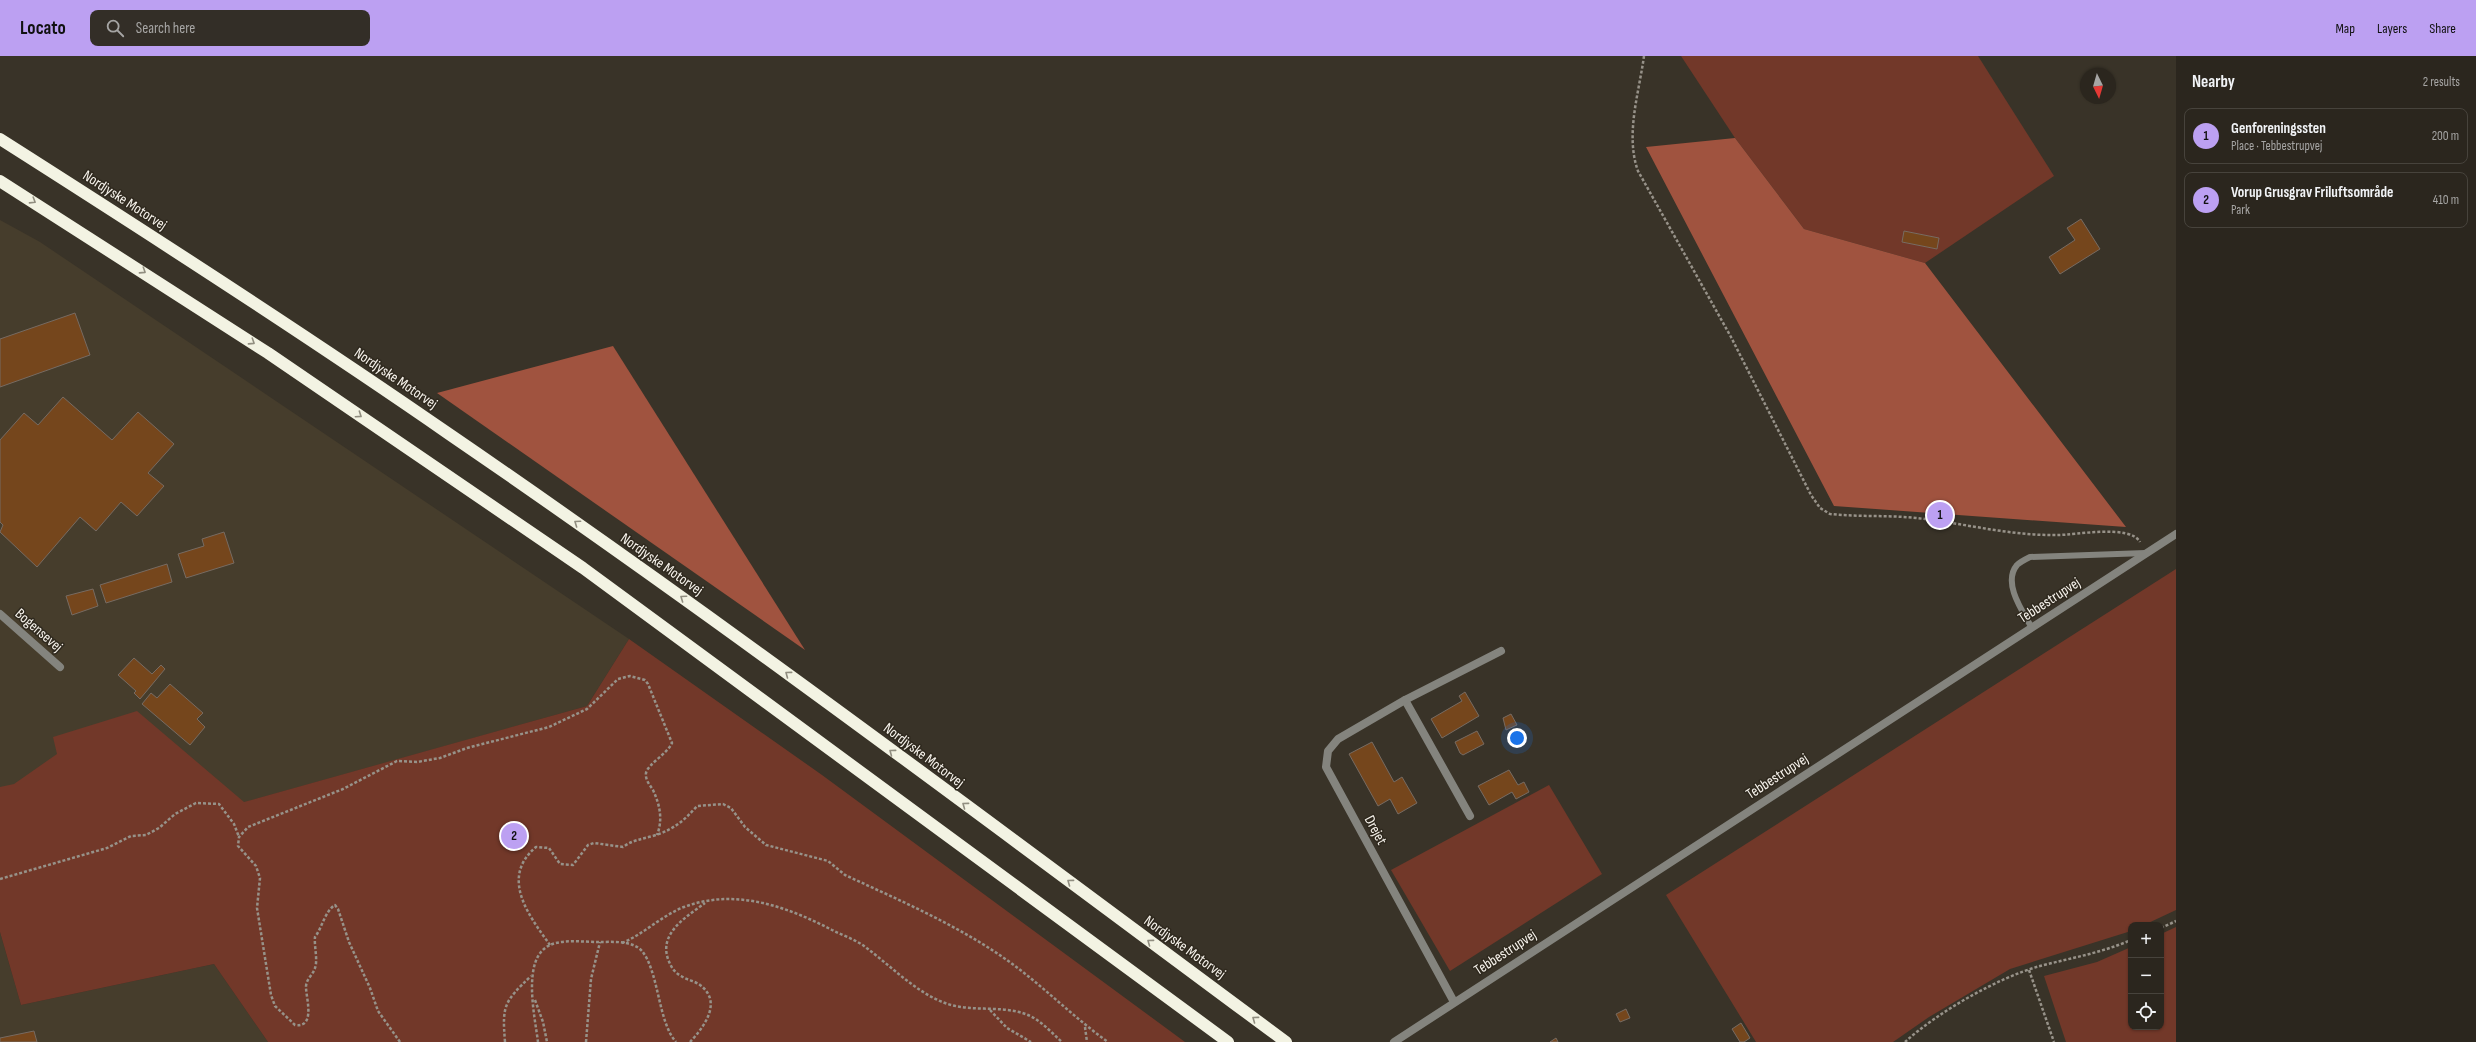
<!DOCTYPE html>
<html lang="en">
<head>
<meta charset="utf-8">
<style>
	:root { --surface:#2b261e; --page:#332e27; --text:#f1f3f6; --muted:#a6a5a4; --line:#47433c; --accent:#bca0f2 }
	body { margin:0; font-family:"Sofia Sans Condensed",sans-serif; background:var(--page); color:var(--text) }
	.controls { position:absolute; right:12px; bottom:12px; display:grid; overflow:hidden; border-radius:8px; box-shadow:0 1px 3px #0004 }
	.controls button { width:36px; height:36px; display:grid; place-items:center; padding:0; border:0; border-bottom:1px solid var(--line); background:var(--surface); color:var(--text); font:20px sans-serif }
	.compass { position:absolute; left:2080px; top:12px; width:36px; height:36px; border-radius:50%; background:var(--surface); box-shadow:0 1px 3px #0004; rotate:175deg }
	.you { position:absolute; left:1517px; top:682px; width:14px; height:14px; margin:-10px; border:3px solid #fff; border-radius:50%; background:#1a73e8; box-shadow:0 0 0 6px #1a73e833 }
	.badge { display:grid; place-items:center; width:26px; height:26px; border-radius:50%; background:var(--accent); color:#111; font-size:13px; font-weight:700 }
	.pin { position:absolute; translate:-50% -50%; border:2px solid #fff; box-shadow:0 1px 4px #0006 }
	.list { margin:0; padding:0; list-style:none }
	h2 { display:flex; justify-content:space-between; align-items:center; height:52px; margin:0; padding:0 16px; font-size:17px }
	h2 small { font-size:13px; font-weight:400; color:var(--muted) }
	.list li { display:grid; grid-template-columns:26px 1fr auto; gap:12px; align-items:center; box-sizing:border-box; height:56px; margin:0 8px 8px; padding:0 8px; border:1px solid var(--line); border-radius:8px }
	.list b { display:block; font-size:15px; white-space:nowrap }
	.list p { margin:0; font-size:13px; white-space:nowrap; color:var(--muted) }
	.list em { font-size:13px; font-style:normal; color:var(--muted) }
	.icon { flex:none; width:22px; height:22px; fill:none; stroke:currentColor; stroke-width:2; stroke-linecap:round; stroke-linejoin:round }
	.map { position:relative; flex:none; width:2176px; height:986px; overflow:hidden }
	header { display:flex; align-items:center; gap:24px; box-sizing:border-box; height:56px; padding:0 20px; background:var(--accent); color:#111 }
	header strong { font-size:19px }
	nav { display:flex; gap:22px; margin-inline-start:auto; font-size:14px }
	.search { width:280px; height:36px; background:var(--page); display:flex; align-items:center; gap:10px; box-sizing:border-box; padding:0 14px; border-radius:8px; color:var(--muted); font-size:15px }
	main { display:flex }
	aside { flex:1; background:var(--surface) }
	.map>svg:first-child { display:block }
	.built { fill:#463d2c }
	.green { fill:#723829 }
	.forest { fill:#a0533f }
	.building { fill:#75461c; stroke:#776b62 }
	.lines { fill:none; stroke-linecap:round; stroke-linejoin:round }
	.path { stroke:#979289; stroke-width:2.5; stroke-dasharray:3 2; stroke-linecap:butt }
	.service { stroke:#84847e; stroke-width:6 }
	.minor { stroke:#84847e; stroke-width:8 }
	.tertiary { stroke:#84847e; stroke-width:8 }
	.motorway { stroke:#f3f3e3; stroke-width:12 }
	.oneway { stroke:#918e80 }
	.labels { text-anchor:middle; stroke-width:3; stroke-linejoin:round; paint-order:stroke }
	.street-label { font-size:15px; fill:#f7f3ec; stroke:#2f291e }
</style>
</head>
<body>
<header>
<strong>Locato</strong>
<div class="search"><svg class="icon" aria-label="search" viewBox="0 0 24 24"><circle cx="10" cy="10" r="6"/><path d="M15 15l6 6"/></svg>Search here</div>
<nav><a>Map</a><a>Layers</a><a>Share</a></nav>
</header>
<main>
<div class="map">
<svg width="2176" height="986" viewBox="0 0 2176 986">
	<rect width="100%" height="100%" fill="#393328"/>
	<!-- built -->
	<g class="built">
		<polygon points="0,164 40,186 629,583 587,650 0,815"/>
		<polygon points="0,876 21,949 214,908 268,986 0,986"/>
	</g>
	<!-- green -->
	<g class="green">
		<polygon points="1681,0 1978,0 2054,120 1925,207 1804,173 1735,82"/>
		<polygon points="2176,513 2176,854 2144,869 2131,869 2131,875 2010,913 1929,961 1893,986 1756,986 1666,839"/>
		<polygon points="629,583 822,719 1185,986 268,986 214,908 21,949 0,876 0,731 14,728 57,698 53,681 137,655 244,746 587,650"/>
		<polygon points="1549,729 1602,818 1450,915 1391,814"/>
		<polygon points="2176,871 2176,986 2066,986 2044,920 2097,906 2131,891 2131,971 2161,971 2161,878"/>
	</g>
	<!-- forest -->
	<g class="forest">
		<polygon points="1735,82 1804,173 1925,207 2126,471 1834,450 1646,91"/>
		<polygon points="613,290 805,594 437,337"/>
	</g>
	<!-- building -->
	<g class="building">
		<polygon points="2081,163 2100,193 2060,218 2049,201 2075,184 2067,172"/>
		<polygon points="1904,175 1939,182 1937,193 1902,186"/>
		<polygon points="75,257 90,299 0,331 0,283"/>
		<polygon points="63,341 112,384 138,356 174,388 148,417 164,430 137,460 121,446 96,475 80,461 37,511 0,476 3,469 0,466 0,384 24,357 38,369"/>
		<polygon points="224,476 234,507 186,522 178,498 204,490 202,483"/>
		<polygon points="167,508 172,526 106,547 100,529"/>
		<polygon points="93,533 98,550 72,559 66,540"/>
		<polygon points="134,602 152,618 161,609 165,613 140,643 134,637 136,635 118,619"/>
		<polygon points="170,628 203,657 197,663 205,671 190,689 142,648 151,637 157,642"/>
		<polygon points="1465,636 1479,660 1442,682 1431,663 1462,645 1459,640"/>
		<polygon points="1511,658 1517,669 1506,674 1503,662"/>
		<polygon points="1477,675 1484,688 1463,699 1460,697 1455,686"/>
		<polygon points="1372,686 1394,726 1402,721 1417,747 1398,758 1390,743 1378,750 1349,698"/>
		<polygon points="1509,714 1518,729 1524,726 1529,736 1516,743 1512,736 1489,749 1478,730"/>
		<polygon points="1626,953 1630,962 1620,966 1616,958"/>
		<polygon points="1741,967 1750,982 1744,986 1740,986 1732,973"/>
		<polygon points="34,975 37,986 0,986 0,982"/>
		<polygon points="1556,982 1558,986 1550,986"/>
	</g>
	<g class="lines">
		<!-- path -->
		<g class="path">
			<path d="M1644,0C1639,37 1625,79 1638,115L1731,281L1811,439L1820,452L1830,458C1859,461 1887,459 1916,462C1963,467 2010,480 2058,479C2076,479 2130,468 2140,486"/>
			<polyline points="0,823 107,792 131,780 146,779 159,772 175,758 196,747 219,748 234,768 239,781"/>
			<polyline points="2161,872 2176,865"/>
			<path d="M622,887C644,878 661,860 684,851C735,832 786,850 832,874C842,879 854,883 864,890C890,909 915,936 945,947C974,958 1011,946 1037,964C1046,970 1054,979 1062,986"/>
			<path d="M550,889C530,861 499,822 536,791L549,792L560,808L573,809L588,789L594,787L623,791C634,783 644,783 656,779C674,773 685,764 697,750L723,748L731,752L745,771L766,789L828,805L845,819C903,846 967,873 1019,913C1049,936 1076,963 1108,986"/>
			<polyline points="2029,914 2054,986"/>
			<polyline points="535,944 543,966 547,986"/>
			<polyline points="990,954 1007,972 1031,986"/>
			<polyline points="1085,971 1087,986"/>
			<path d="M400,986L378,955L370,932L349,886L338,853L335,849C325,855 322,872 315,881C314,890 318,904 315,912C313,919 306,923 306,931C306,942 316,972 295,969L275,950L271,939L257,852L260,822L256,810L238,790L239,781L248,771L343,733L397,705L417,706L440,702L467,692L549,671L587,653L618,623L630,620L645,624L648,628L672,687C667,698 648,708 646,717C645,724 650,729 653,734C660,749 663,764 657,779"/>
			<path d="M505,986C502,949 504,946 531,920"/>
			<path d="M538,986C535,961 521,902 550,889C564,883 584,886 599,886C612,886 632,884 642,895C659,916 658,966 676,986"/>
			<polyline points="586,986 591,923 600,886"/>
			<path d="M690,986C704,971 723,946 700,929C695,925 687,924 681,920C674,916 671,911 668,903C659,877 686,861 705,847"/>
			<path d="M1905,986C1938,956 1997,922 2040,910C2071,902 2101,897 2131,884"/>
		</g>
		<!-- service -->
		<path class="service" d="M2032,572C2023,556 2002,527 2017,509C2020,506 2026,503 2030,501L2146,497"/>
		<!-- minor -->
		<g class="minor">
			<polyline points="0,558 60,611"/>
			<polyline points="1405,644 1470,760"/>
			<polyline points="1454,946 1326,711 1328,695 1338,683 1405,644 1501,595"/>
		</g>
		<!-- tertiary -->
		<polyline class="tertiary" points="1394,986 2176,478"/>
		<!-- motorway -->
		<g class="motorway">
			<path d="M0,83C151,179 302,276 449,378C734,573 1009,781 1286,986"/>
			<polyline points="0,125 268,297 583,512 1228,986"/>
		</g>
	</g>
	<!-- one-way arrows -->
	<defs><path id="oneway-chevron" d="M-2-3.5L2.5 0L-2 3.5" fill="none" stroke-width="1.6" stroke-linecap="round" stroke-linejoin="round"/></defs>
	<g class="oneway">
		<use href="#oneway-chevron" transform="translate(33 145) rotate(32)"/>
		<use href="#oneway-chevron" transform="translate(143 215) rotate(33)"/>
		<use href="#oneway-chevron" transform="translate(252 286) rotate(33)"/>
		<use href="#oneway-chevron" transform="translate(359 359) rotate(34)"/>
		<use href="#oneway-chevron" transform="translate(577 467) rotate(-145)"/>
		<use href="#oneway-chevron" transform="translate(683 542) rotate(-145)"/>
		<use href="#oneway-chevron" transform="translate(788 618) rotate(-143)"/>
		<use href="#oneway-chevron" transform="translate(892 696) rotate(-143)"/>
		<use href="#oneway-chevron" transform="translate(965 749) rotate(-144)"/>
		<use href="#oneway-chevron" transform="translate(1070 826) rotate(-144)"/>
		<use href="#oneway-chevron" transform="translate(1150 886) rotate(-144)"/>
		<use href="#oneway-chevron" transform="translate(1255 963) rotate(-144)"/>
	</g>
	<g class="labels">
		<!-- street labels -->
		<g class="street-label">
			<text transform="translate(125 144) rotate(33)" y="5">Nordjyske Motorvej</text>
			<text transform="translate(396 322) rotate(34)" y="5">Nordjyske Motorvej</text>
			<text transform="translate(662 508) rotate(35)" y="5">Nordjyske Motorvej</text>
			<text transform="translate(2049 544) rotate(-33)" y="5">Tebbestrupvej</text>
			<text transform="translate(39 574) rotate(41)" y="5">Bogensevej</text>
			<text transform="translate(924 699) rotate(37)" y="5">Nordjyske Motorvej</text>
			<text transform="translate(1777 720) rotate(-33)" y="5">Tebbestrupvej</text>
			<text transform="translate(1376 774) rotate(62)" y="5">Drejet</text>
			<text transform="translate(1185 891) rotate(36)" y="5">Nordjyske Motorvej</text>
			<text transform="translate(1505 896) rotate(-33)" y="5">Tebbestrupvej</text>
		</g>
	</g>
</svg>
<div class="controls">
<button>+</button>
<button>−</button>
<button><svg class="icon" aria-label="locate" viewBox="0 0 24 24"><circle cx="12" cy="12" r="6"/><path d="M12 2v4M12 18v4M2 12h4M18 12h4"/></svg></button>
</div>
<svg class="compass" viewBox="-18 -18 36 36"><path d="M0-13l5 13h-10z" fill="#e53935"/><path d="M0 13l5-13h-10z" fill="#a6a5a4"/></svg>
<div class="you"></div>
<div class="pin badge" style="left:1940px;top:459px">1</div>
<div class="pin badge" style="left:514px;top:780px">2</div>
</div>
<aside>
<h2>Nearby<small>2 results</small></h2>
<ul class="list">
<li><span class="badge">1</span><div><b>Genforeningssten</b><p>Place · Tebbestrupvej</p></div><em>200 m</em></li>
<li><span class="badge">2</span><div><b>Vorup Grusgrav Friluftsområde</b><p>Park</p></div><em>410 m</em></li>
</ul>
</aside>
</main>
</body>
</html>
